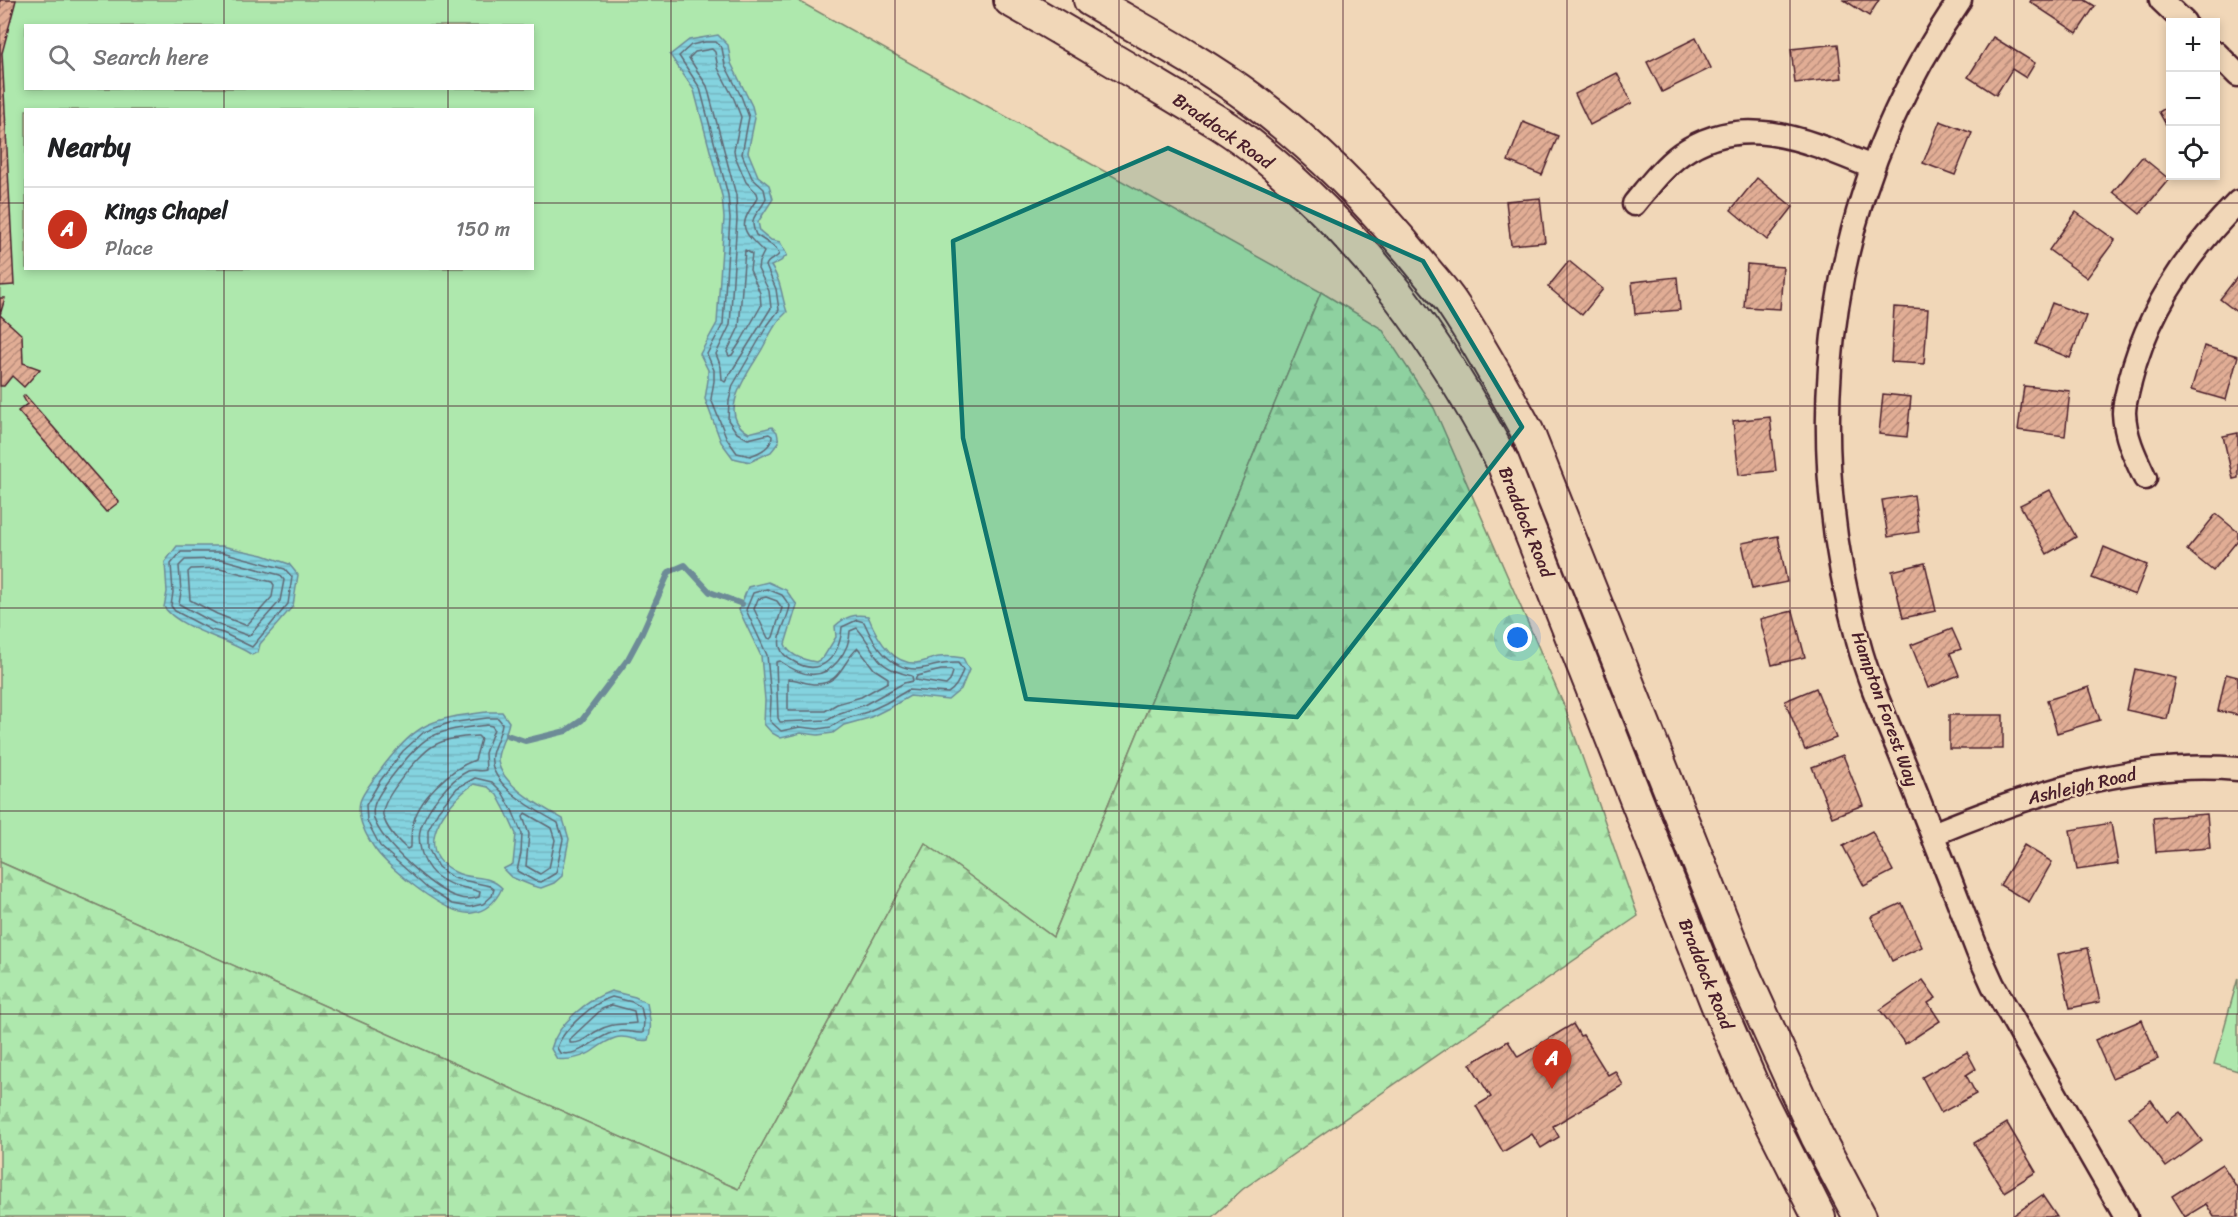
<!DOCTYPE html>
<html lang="en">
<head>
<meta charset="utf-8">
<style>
	:root { --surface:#fff; --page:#f6f6f6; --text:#202124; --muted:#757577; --line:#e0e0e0; --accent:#c8321e }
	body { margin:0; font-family:Sriracha,sans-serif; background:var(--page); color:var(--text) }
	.controls { position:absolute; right:18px; top:18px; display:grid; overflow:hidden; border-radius:0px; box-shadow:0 3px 9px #0003 }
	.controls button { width:54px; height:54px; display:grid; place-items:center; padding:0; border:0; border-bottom:2px solid var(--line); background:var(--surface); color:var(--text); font:30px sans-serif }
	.you { position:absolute; left:1518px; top:638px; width:21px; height:21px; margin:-15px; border:4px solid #fff; border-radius:50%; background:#1a73e8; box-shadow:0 0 0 9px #1a73e833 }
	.badge { display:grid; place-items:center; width:39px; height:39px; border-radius:50%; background:var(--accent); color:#fff; font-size:20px; font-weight:700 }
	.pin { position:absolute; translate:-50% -50px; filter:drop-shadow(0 2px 3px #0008) }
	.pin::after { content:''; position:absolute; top:32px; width:21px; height:18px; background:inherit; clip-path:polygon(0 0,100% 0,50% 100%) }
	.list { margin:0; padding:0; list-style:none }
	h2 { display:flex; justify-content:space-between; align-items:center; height:78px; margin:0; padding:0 24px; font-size:26px }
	h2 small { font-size:20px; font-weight:400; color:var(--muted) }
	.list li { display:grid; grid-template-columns:39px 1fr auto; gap:18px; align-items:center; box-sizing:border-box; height:84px; padding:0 24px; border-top:2px solid var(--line) }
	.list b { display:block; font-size:22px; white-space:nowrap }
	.list p { margin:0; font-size:20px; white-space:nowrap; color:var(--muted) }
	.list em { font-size:20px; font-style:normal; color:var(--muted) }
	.icon { flex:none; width:33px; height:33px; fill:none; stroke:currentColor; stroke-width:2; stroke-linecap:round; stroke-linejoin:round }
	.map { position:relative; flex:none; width:2238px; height:1217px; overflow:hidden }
	.search { position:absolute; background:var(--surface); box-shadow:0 3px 9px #0003; left:24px; top:24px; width:510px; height:66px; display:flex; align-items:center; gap:15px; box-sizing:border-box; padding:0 21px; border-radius:0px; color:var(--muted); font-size:22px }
	.panel { position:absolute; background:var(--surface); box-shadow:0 3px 9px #0003; left:24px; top:108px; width:510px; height:162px; border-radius:0px }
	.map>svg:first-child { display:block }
	.green { fill:#aee8ad; stroke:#7c846c; stroke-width:1.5; fill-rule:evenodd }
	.forest { fill:url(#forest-firs); stroke:#7c846c; stroke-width:1.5 }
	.water { fill:url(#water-rules); stroke:#6d8b97; stroke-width:1.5 }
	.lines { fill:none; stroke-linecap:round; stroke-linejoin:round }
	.shore { stroke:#616773; stroke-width:1.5 }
	.stream { stroke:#6d8b97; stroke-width:6 }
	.building { fill:url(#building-hatch); stroke:#4a1f2b; stroke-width:1.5 }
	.minor-casing { stroke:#4a1f2b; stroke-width:27 }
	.secondary-casing { stroke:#4a1f2b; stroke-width:36 }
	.minor { stroke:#f1d7b8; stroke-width:22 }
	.secondary { stroke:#f1d7b8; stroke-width:32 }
	.marked { fill:#0f766e; fill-opacity:0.2; stroke:#0f766e; stroke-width:4.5; stroke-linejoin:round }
	.grid { fill:none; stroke:#4a1f2b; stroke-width:1.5; stroke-opacity:0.55 }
	.labels { text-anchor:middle; stroke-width:5; stroke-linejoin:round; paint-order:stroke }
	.street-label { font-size:18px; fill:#4a1f2b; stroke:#f1d7b8 }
</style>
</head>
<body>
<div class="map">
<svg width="2238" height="1217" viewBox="0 0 2238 1217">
	<defs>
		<pattern id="forest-firs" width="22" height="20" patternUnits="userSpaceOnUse" patternTransform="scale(1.5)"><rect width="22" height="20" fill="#aee8ad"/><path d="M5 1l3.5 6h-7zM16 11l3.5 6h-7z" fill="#97c795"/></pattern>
		<pattern id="water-rules" width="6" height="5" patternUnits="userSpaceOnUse" patternTransform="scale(1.5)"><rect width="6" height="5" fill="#84d3df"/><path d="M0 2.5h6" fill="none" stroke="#74b5c0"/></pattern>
		<pattern id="building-hatch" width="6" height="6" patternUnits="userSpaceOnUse" patternTransform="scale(1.5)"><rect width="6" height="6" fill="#e1ad95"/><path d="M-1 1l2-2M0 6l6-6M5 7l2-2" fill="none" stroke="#b88c7a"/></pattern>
	</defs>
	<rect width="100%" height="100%" fill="#f1d7b8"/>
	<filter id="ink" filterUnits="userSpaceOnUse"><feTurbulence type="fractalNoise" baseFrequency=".0167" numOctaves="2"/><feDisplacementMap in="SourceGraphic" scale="12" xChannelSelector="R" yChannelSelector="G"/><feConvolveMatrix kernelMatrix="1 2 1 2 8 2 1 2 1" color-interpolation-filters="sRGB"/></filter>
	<g filter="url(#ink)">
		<!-- green -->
		<g class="green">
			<path d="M0,0H797L1321,292L1053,937L925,843L738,1189L0,862ZM26,26H532V88H26ZM26,110H532V268H26Z"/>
			<polygon points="2238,978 2238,1071 2214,1064"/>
		</g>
		<!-- forest -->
		<polygon class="forest" points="1321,292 1382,329 1434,408 1565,708 1638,916 1243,1189 1212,1217 0,1217 0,862 738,1189 925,843 1053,937"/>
		<!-- water -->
		<g class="water">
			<path d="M718,35L728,45L731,63L752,106L755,118L748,152L758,176L769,185L773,199L758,222L760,231L771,240L780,242L787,255L781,261L771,266C782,283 781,295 787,312C774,323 769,337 761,351C748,373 715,415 749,433L772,427L777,432L779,442L771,452L750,462L733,458L721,442L705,399L708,380V370L700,354L717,323L724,218L722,196L694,90L670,55L689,40Z"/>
			<path d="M177,546H222L263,555L289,564L298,575L293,606L260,644L258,652L252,655C227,638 181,630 164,607L167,592L165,562Z"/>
			<path d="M768,582L786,590L797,605L785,644C789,656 804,660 816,662L823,658L836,637L835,626C846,616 854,614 868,616C876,636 891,664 916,663C924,662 932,658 939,657C947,656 956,657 963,658L969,670L961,689L948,700L910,696L889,708L869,718L844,725L833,733L818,735L801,733L781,738L772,733L764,724L765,700L761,656L739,610L748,587Z"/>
			<path d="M487,712H502L509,722C507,733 499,748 498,757C496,783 544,808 563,819L569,839L562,876L554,883L541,888L533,886L511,877L503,869L513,864L516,834L506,812L497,795L488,787L474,784C446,803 410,849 455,872C472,881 487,873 502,888C496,901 487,911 472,913C448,917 389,869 375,849C367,837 356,817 360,802C363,791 378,774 385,764C420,720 433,719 487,712Z"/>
			<path d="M611,991L635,997L647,1003C649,1015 653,1028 648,1040C637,1043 628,1034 615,1038C606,1041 601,1045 594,1050C585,1057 568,1061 557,1059L551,1049C557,1024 587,1000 611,991Z"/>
		</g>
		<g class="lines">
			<!-- shore -->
			<g class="shore">
				<path d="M705,42H716L722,48L725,65L741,96L749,117L742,154L752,178L764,189L766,198C760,215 747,214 756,235L776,248L779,254C776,260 768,258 766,266L776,289L779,310L767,326L733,385L729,401L728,420L737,433L748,439L769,434L772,436C772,447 759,453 750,456L737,453L727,439L711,399L714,381V370L707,354L723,324L730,219L728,195L700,88L679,56L691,45Z"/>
				<path d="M712,49L715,52L718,68L734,99L741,117L734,150L735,156L746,182L757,193L758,197C739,226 739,228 764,252L759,262L758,269L769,291L771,308L725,382L722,380L721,367L716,354L730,325L737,219L736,195L707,86L689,58L695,52Z"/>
				<polygon points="745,250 752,254 750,270 760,293 761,306 741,341 732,355 729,356 727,352 739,327"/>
				<polygon points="181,552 222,552 285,569 292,577 288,604 252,647 223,633 211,630 175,611 171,606 173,592 171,564"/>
				<polygon points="185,560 221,559 280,575 284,580 280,601 249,636 214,623 179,604 181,592 179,566"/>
				<polygon points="191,569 220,568 272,582 274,585 272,597 248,624 245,625 217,614 190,600 188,572"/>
				<path d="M767,589L782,595L790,606C788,619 777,634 780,647C782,654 787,658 793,661C822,679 840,655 842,627L857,620L864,622C873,643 890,670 917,669C932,668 940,662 958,663L963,670C960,680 956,688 948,693L908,690L886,703L867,712L842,720L831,727L818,729L800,727L781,731L770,721L771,699L767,655L746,610L753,593Z"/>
				<polygon points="766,597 777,601 782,608 773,637 771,639 768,638 754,609 758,599"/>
				<path d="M857,628C880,654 871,666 912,676L913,681L904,683L864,705L840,713L828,720L780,722L778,718L776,662L780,661C799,675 821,682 838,661C845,652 850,643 850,631Z"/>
				<path d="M858,648L874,669L888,678V682L861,697L837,704L825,711H788V679C797,679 806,684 816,684C841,684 843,660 858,648Z"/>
				<polygon points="941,670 951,670 953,672 950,681 946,685 915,680 917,676"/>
				<path d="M487,718H498L502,723C501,735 494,744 492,755C487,785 536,810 558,823L563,839L556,873L541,882L535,881L517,871L521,853L522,834L512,810L502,792L492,782L475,778L457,788L438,811L428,830V848L438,867L453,878L490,886L494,889L492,896L483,904L470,907L452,904L428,889L380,846L367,821L366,805L380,781L403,751L424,732L449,723Z"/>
				<path d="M487,725L492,726L494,729L485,753L486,770C480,772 474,769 468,771C449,780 428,807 421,827C416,842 423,864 434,874C452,889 462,885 480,892L479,897C471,900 465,900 457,897C433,890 382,843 374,819C373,816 373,809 374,806C378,791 415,745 429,738C446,728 468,728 487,725Z"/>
				<path d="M478,736L481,739L475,760C450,769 417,799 412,828C411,834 411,841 411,847L407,849C397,840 386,829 383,815C380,801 420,753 433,746C446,738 463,737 478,736Z"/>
				<polygon points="525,813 551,828 555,840 549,868 540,874 526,866 529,834 523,817"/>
				<path d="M612,997L632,1002L641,1007L644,1021L643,1033C632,1034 625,1028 611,1033C595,1038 578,1058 560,1053L557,1048C562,1030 594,1002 612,997Z"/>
				<path d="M612,1005L634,1011L636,1023C622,1025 613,1022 597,1031C587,1036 583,1044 570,1043V1039L602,1009Z"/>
			</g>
			<!-- stream -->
			<polyline class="stream" points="507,735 525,741 566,731 582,720 628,659 642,633 669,572 685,565 710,592 742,604"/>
		</g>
		<!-- building -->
		<g class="building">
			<polygon points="0,0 16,0 2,53 14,285 0,286"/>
			<polygon points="1844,0 1879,0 1869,16"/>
			<polygon points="2031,0 2085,0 2095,6 2077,33 2030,2"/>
			<polygon points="1993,37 2035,63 2026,78 2012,69 1996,95 1968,77"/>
			<polygon points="1696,38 1711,68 1662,92 1647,62"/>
			<polygon points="1838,44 1842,78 1795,83 1791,49"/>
			<polygon points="1617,73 1632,103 1590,125 1575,94"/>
			<polygon points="2170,105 2170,132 2159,112"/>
			<polygon points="1940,121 1972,133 1955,175 1923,163"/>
			<polygon points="1523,122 1558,136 1542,175 1508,161"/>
			<polygon points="2142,157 2169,179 2140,214 2113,192"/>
			<polygon points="1757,178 1793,207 1767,240 1731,210"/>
			<polygon points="1540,198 1545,242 1511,245 1506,201"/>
			<polygon points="2076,212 2115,240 2087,278 2049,250"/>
			<polygon points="1569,261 1603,289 1582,315 1548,287"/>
			<polygon points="1747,264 1783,267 1780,309 1744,307"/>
			<polygon points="2238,276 2238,313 2220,299"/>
			<polygon points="1677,277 1680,310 1635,314 1632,282"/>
			<polygon points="0,298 5,298 0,315 22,335 23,363 40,369 24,387 12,376 4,386 0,386"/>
			<polygon points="2052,303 2086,316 2070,358 2036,344"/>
			<polygon points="1894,307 1928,309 1924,364 1891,362"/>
			<polygon points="2204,346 2238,356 2226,400 2191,390"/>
			<polygon points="2024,386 2070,391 2065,436 2018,430"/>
			<polygon points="1883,394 1911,397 1907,437 1879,434"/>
			<polygon points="25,395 119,502 106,512 18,411 27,404 23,397"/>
			<polygon points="1770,417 1776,471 1739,475 1733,421"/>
			<polygon points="2238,433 2238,478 2233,479 2223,436"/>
			<polygon points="2050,490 2076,537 2047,554 2020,505"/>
			<polygon points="1914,495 1919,532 1888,537 1882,500"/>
			<polygon points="2216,514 2238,532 2238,540 2213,571 2187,550"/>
			<polygon points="1778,536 1787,582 1752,589 1742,543"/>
			<polygon points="2104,547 2147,565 2135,595 2092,578"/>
			<polygon points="1925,563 1936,611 1903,618 1892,571"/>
			<polygon points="1793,611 1805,657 1772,665 1760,619"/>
			<polygon points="1952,629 1961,649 1950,653 1959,675 1928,688 1911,645"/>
			<polygon points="2135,669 2176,678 2167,719 2126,710"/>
			<polygon points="2226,674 2238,677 2238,715 2218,711"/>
			<polygon points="2089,687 2100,720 2057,733 2047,700"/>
			<polygon points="1816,688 1836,738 1805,750 1785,701"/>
			<rect x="1949" y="715" width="54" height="34"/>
			<polygon points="1843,755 1863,805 1832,817 1812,767"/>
			<polygon points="2207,814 2210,848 2156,852 2153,818"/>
			<polygon points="2111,823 2118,864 2077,870 2070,830"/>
			<polygon points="1872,831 1893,871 1864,886 1843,846"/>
			<polygon points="2024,845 2052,862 2029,902 2000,885"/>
			<polygon points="1902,903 1922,947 1892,961 1871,917"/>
			<polygon points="2088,948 2100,1002 2070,1008 2058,954"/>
			<polygon points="1923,980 1936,998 1928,1003 1940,1021 1905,1044 1880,1010"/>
			<polygon points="2142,1020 2158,1059 2112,1078 2095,1040"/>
			<polygon points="1573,1024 1580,1036 1583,1035 1608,1075 1615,1071 1623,1085 1553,1126 1559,1137 1541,1148 1532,1134 1503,1152 1476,1106 1491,1097 1470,1064 1508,1041 1518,1057"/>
			<polygon points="1967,1052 1976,1069 1966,1075 1976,1094 1941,1113 1922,1077"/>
			<polygon points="2151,1100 2167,1122 2180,1112 2202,1141 2166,1167 2129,1117"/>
			<polygon points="2007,1123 2036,1172 2004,1192 1974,1143"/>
			<polygon points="2222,1164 2238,1189 2238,1217 2214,1217 2206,1204 2185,1217 2172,1196"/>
			<polygon points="2042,1195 2057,1217 2011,1217"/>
		</g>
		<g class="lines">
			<defs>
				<g id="minor">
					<path d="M1960,0C1828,190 1797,420 1858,641C1870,687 1891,730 1908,773C1932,833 1955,892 1978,952L1993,985L2126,1217"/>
					<polyline points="2161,0 2184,22"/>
					<polyline points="2216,53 2238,75"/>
					<path d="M1634,204C1648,187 1663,167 1681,154C1743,110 1810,142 1872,167"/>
					<path d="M2145,478C2135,457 2125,437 2124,413C2124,402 2128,391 2130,381C2147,312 2188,252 2238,202"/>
					<path d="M1933,834C2030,794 2131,760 2238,769"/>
				</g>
				<g id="secondary">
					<path d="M1010,0C1060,28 1109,58 1159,87C1192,107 1228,126 1258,151C1367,240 1438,339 1503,463L1718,1006L1751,1082L1819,1217"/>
					<path d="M1090,0C1145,32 1202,62 1253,100C1316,147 1372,204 1422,266C1432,279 1444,291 1453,305C1480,345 1503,388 1527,431L1743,973L1817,1136L1860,1217"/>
				</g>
			</defs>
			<!-- minor casing -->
			<use href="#minor" class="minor-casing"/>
			<!-- secondary casing -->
			<use href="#secondary" class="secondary-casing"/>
			<!-- minor -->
			<use href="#minor" class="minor"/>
			<!-- secondary -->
			<use href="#secondary" class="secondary"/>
		</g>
	</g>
	<!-- marked area -->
	<path class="marked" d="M1168,148L1423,261L1522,427L1297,717L1026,699L963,438L953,241Z"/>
	<!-- grid -->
	<path class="grid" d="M224,0V26M448,0V26M671,0V1217M895,0V1217M1119,0V1217M1343,0V1217M1567,0V1217M1790,0V1217M2014,0V1217M224,88V110M448,88V110M0,203H26M532,203H2238M224,268V1217M448,268V1217M0,406H2238M0,608H2238M0,811H2238M0,1014H2238"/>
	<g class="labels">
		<!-- street labels -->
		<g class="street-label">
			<text transform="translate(1223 131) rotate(35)" y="6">Braddock Road</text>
			<text transform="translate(1526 522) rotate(68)" y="6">Braddock Road</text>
			<text transform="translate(1885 709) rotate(70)" y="6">Hampton Forest Way</text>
			<text transform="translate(2082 786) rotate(-13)" y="6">Ashleigh Road</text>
			<text transform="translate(1706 974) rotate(68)" y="6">Braddock Road</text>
		</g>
	</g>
</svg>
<div class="controls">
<button>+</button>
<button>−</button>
<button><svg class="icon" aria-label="locate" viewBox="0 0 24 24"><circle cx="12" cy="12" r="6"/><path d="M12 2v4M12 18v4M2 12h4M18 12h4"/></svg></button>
</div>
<div class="you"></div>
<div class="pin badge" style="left:1552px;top:1089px">A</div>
<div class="search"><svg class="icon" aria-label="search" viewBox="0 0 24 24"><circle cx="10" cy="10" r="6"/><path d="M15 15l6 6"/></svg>Search here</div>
<section class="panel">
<h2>Nearby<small></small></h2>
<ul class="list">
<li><span class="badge">A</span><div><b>Kings Chapel</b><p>Place</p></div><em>150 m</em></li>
</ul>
</section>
</div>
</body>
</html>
